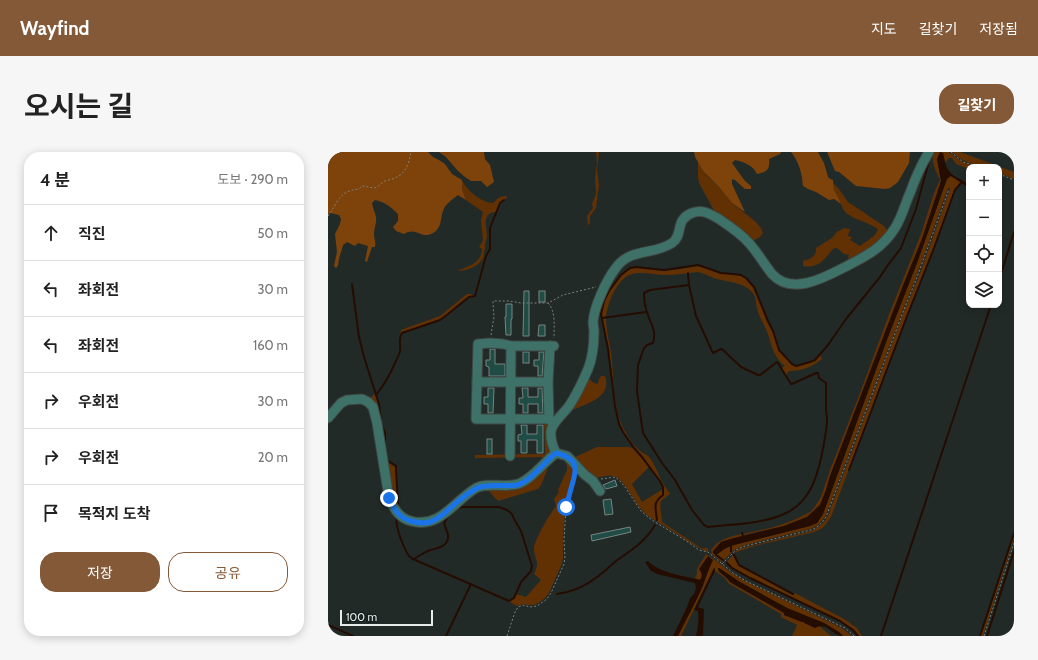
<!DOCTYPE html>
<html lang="ko">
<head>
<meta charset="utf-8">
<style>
	:root { --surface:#fff; --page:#f6f6f6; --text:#222; --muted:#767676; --line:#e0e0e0; --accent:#845938 }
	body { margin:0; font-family:Cabin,"Noto Sans KR",sans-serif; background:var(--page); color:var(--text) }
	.controls { position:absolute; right:12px; top:12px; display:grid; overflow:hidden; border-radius:8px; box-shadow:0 2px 10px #0003 }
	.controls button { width:36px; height:36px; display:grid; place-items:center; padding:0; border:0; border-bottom:1px solid var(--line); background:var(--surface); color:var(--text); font:20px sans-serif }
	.scale { position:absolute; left:12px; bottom:10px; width:93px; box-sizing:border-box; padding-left:4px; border:2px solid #e7eceb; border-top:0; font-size:11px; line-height:14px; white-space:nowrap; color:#e7eceb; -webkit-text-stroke:3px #18201f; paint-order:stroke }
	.stop { position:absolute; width:12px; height:12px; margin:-9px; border:3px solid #1a73e8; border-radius:50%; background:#fff }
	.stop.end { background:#1a73e8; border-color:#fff; box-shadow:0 1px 4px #0008 }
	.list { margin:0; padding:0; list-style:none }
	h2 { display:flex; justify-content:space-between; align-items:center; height:52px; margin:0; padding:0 16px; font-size:17px }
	h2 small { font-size:13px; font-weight:400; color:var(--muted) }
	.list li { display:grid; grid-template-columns:26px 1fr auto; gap:12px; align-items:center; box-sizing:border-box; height:56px; padding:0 16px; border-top:1px solid var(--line) }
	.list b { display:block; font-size:15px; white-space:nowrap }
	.list em { font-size:13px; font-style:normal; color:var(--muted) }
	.actions { display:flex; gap:8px; padding:12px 16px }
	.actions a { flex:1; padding:9px 0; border:1px solid var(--accent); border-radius:16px; text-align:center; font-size:14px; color:var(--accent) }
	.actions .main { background:var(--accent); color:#fff }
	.icon { flex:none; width:22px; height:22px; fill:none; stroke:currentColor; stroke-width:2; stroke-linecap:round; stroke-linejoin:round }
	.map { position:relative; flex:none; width:686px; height:484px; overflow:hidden; border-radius:16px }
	header { display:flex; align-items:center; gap:24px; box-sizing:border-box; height:56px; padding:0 20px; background:var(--accent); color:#fff }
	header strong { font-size:19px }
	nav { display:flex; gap:22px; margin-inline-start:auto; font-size:14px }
	.intro { display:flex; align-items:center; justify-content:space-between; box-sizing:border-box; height:96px; padding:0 24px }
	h1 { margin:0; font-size:28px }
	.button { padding:10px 18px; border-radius:16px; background:var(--accent); color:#fff; font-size:14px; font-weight:700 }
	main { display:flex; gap:24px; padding:0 24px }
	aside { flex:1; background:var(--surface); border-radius:16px; box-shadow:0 2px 10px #0003 }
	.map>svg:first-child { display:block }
	.green { fill:#613104 }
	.forest { fill:#7e430a }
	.water { fill:#250c00 }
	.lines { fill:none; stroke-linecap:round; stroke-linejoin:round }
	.stream { stroke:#250c00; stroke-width:2 }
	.building { fill:#1f4d46; stroke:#798380 }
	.minor-casing { stroke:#3e4543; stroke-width:11 }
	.path { stroke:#7a817f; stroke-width:1; stroke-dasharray:2 2; stroke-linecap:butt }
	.minor { stroke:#3e7269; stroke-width:9 }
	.route { stroke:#1a73e8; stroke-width:5 }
</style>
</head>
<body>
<header>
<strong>Wayfind</strong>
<nav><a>지도</a><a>길찾기</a><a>저장됨</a></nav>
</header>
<div class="intro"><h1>오시는 길</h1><a class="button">길찾기</a></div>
<main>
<aside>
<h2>4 분<small>도보 · 290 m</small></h2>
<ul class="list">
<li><svg class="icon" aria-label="ahead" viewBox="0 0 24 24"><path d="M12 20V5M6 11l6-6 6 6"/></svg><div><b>직진</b></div><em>50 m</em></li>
<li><svg class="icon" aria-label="left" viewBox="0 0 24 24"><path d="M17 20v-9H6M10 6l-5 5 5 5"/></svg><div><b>좌회전</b></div><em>30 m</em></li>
<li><svg class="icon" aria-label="left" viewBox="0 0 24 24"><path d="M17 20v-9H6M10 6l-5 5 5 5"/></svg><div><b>좌회전</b></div><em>160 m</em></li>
<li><svg class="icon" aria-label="right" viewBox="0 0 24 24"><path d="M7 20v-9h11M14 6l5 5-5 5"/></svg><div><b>우회전</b></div><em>30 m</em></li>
<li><svg class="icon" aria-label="right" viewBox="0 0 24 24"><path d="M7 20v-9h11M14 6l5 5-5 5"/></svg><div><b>우회전</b></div><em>20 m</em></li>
<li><svg class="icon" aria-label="arrive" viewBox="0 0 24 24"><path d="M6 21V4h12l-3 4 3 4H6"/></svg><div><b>목적지 도착</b></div></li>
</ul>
<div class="actions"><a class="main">저장</a><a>공유</a></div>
</aside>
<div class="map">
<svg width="686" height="484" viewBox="0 0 686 484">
	<rect width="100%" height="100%" fill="#222a28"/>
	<!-- green -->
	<g class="green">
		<polygon points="268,0 271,0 269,17 271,33 269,48 268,56 262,64 262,71 255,78 260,72 259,64 265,56 264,52 268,42 267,26 269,12"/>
		<path d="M605,0H621L634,10L648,15H641V17L628,12L624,6H621L617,11L615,1L609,7L613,29L594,87L574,136L502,324L498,338L492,353L479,365L456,374L416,383L415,382L446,375L466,368L482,360L486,356L493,345L502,318L532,241L560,165L593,82L606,41L612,28C608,19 603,10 605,0Z"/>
		<path d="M624,0H632L686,20V27L671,21V15C651,15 640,14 624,0Z"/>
		<polygon points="370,9 376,20 380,25 391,35 404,51 428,70 433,76 435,81 432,85 423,90 389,64 371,31 370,25"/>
		<path d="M623,24L633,30L626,38L606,96L577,167L503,365C500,369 497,374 493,377C486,381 477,382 469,384C448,390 426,392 406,401L411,397L418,395L484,379L494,372L499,366L576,159L590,127L622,37V36H620L587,128L574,160L497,365L490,373L482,377L417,393L408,397L404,400L403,395L402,399L403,401L394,410L384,402L383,398C392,386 401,385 414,382V384L393,390L385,401L395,409V408L389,402L398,396L406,393L482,374L489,371L495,362L560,185L589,111L619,26Z"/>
		<path d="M134,28C138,38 154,51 165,51C169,47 172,44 178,44L179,46L172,51L168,60C154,60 158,75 159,83C159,89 156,91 157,96C156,99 156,103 155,106C151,114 139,119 130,119L131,118C142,114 154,110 154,97L151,95L155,89L153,68L155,60L138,48L134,37Z"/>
		<path d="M506,32L511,37L520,50L556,74L559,78L557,85L553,89L519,112L521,103L516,102L509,96H506C496,107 491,117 475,114V109C483,107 489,104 488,96L504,86L509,80L516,76L522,77L520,84L524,85L522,88L532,94C538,89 548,85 550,77L541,72L526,66L518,61L515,57L510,45L506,38Z"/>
		<path d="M370,114L375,115L393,122H405L413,124L417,126L426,136L430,145L439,170L445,180L451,198L464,213L468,214L483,210L487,208L492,203L494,207C484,215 474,219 461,219L458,223L453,216L457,214C447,206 444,196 441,185C438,176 433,168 430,160C428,155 428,149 427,145C422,131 400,130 389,127C382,125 377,121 369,120C359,121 348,123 338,123C327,123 314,119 304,122C289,126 279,152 278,166H274C272,152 289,122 302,117C311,113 326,119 336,119C347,118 358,116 370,114Z"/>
		<path d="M139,142H143L147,144C133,145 125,160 113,167C101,173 86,176 74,180L72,183L73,178L78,176L112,164Z"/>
		<path d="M278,166C278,178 281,189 283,200C286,224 284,260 298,281C301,287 305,293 311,298C314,301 318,302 321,305C326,311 329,319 332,326C335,332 339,337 342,342C340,344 335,346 333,349C331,353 334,365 334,370L373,396H380V400C362,393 347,379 329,370C329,357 323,352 336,343L335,335L332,329L314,303L306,295L295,280L292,272L287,253L281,197L274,167Z"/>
		<path d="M259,222L264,230L269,232L270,231L271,227L273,224H277C285,247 255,252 241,260Z"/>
		<polygon points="47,242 50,252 53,271 57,282 57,301 59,310 67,315 68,318 70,352 69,355 65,355 39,248"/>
		<polygon points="216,268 221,269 223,298 221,305 147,306 147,303 217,302"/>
		<path d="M269,295H301C310,297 316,308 321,315L304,332L314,350L335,337V343C324,350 327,356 328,368V369C322,366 317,362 313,357C306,349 295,325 285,324C278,323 272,326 266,326L245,306Z"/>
		<path d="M230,303L246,314L247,320L237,355L235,389V407L233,414L221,441L217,446L212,450L206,453H200L195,452L189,454L182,450L186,446L188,442L198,445L213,428L206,422C213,408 206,408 206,397C206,388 222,362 228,354L226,347L231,340L230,338L239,318C240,312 236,306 230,305L222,311L213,333L210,337L170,349L161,339V335H185Z"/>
		<polygon points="686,384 686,387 655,484 653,484"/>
		<path d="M378,402L390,410L402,420L417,429L514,476L524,484H515L511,480L496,471L459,456L412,430L391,416L390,419L400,427L402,430L456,461V463L474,470L476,469L491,474L503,484H464L469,473L453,465V462L400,431C398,425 392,423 387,419V417L386,416L353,484H350L375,434L381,415L384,412L373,420L374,424L372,428L367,426L369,422V417Z"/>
		<polygon points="405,403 411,414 465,443 466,441 473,444 476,446 516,467 529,476 534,484 531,484 525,477 511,468 422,425 404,415 399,410"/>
	</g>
	<!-- forest -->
	<g class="forest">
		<path d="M0,0H100L105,5L111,8L117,12L124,22L134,28V37L138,48L130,43C125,47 117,52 115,59C112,67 114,76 105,81C93,88 89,74 76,82L68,79L65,75L70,69V62C63,55 57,50 47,48L44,51C45,57 47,60 48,65C49,70 46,76 46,82C46,87 48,90 47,95H44L39,110L37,109L40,94L30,91L27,94L19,90L15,93C14,98 12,102 11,107C10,111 11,113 8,116L6,114L9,100L7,82L12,72L13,67L11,63L2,61L0,63Z"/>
		<polygon points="111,0 156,0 157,7 162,13 166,30 159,35 153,29 143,29 137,25 130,19 118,5"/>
		<path d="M366,0H453L452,2L441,7C442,18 439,20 429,22C425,13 416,10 407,8L404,11L417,29L423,34V37H417L407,28L404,27V32L417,60L404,51L391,35L376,20L367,5Z"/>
		<path d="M463,0H490L496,11L500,25L502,27L505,28L506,38L510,45L513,52L506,47L501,48L488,40L480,37L475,34C474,21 471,10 463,0Z"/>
		<polygon points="499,0 582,0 581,11 570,30 562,36 557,37 528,34 511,20 507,19"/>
	</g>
	<!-- water -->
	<g class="water">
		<path d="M612,0L615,1C619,23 623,22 641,32V36L623,24L619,27L589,111L560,185L495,362L489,371L482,374L406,393L398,396L388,403L385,401V399L393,390L402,387L456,374L479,365L492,353L498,338L502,324L574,136L594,87L613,29L609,7Z"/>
		<path d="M380,404L385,408C381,416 378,425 375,433C368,451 358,467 350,484H345L359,455L362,446L366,442L368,436L367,431L329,422L326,420L323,419L317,410L320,409C331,421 357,424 372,428C375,423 374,421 371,417Z"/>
		<path d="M386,416L387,417V419L370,455L372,456L376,457L375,484H368C370,476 371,467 370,459L366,458Z"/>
		<path d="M390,416H391L412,430L459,456L496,471L511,480L515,484C504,484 499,469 487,476L476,471V470H474L456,463V461L402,430C399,424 391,422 390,416Z"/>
	</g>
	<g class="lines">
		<!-- stream -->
		<g class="stream">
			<path d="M360,121L361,133L368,164L385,201L393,197L395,198L413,215L430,223H432L449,210L450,211L463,232H464L488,221H490L491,226L498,231C498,240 498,248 498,256C498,260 499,264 499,268C499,276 497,284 496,292C491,318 485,347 460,360C438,372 405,372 380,375L376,373L364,358L347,328L334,311L315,281L309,239L310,213L316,196L319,193L325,191C329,177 322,172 319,160C317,155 316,148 316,141L322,138L361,133"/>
			<polyline points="671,128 686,80"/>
			<polyline points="24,132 31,185 36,205 51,252 53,271 57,281 57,294"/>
			<polyline points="274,166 318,160"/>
			<path d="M48,243C56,233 62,223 67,211C69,207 71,203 72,199C73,193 70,186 74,181L112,168L120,162L141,145L147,144L158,104L162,97V76L172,51L176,48"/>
			<polyline points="59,308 68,314 68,318 70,352 69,355"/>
			<polyline points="521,318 578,167 606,96 627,38 633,31"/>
			<path d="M69,365C66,372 76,397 81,404L85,407L181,449L186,446L193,430L203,419L204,414L193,379L186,367L184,362L179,358L171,355H133L128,357"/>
			<path d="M329,368C328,356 324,351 335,343V335L332,329L313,304L306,296L295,280L291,272L287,254L280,197L273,162L276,149L281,139L293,123L302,116L308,115L336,118L370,113L376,115L393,121L405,122L413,123L418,126L426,135L440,169L445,179L451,198L464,212L468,214L482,210L487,208L500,193L518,167L552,125L560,113L573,96L588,57L601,9"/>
			<polyline points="414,381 415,384"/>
			<polyline points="403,394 403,399"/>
			<polyline points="388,403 395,408"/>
			<polyline points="406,403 411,413 465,442"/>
			<path d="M86,407C91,404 95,401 100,399C107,396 119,396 120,386C121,382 117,375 116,371L120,364"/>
			<polyline points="399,411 404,416 422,426 512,469 525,478 530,484"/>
			<path d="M229,442C243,440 258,434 269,425C276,420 282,414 288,409C305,397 316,391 327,373"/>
			<polyline points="0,473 25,484"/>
			<polyline points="118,484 143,432"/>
			<polyline points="553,484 663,153"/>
			<polyline points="652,484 686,381"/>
			<polyline points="659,484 686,399"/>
		</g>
	</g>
	<!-- building -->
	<g class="building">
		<polygon points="196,139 201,139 201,184 195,184"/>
		<rect x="211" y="139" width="6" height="11"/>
		<polygon points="178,152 184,152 184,167 183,167 183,183 178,183 177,165 178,165"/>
		<polygon points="211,173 217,173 217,184 210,184"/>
		<polygon points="162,197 167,197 167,212 177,212 177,224 161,224 161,215 158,214 158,208 162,208"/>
		<rect x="195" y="200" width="6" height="11"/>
		<polygon points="211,200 216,200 214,224 210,224 210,214 206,214 206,208 211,208"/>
		<polygon points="160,236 166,236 165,261 160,261 160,252 156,252 156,245 160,245"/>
		<polygon points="194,236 200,236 200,245 210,245 210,236 214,236 215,261 210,261 210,252 200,252 200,261 195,261 195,252 191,252 191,246 195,246"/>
		<polygon points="193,273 199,273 199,282 209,282 209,273 215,273 215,301 209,301 209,288 199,288 199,301 193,301 193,289 190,289 190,283 194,282"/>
		<rect x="159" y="287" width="5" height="15"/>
		<polygon points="287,328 289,334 278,337 275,333"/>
		<polygon points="283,347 285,362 277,363 275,348"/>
		<polygon points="302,375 303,380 264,389 263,383"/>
	</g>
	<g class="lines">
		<defs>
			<g id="minor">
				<polyline points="149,230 220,230"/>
				<path d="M0,266L13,251L19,248L34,247L40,250L45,255L49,271L61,346C66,357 71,366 83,369C112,377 126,349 148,336C159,330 177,336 190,332C203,328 217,309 228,301L239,304L242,307L257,323L265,329L272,339"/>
				<polyline points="221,267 220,230 222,194"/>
				<polyline points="226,272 221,267 148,267 150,192 162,191 175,192 183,194 226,194"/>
				<path d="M228,301C225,295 222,287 223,279C224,271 236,261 241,254C249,242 255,229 260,217C265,205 266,192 266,179C266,176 265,173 265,170C266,155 278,129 287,117C302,95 324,104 344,91C356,83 346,68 364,61C375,57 382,62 391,67C400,73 414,83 421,91C430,101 436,112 444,122C463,143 494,127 515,116C536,105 553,98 567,76C574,65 577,52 582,41C587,27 593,13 601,0"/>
				<polyline points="182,304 183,194"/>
			</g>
		</defs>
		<!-- minor casing -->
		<use href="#minor" class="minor-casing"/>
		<!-- path -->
		<g class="path">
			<polyline points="623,0 635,10 650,15"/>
			<polyline points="671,22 686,28"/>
			<path d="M0,64C10,51 10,39 31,37L34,34C38,34 42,36 46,36C51,35 53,31 57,29C61,28 66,27 69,25C79,20 81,10 83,0"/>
			<path d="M220,151C228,159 226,176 226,186"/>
			<polyline points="163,183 166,165 165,151 165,149 181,149 193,151 220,151 235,143 268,135"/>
			<polyline points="273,327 287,325 293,330 297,335 313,359 320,365 327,370 360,390 371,398 380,400 405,421 418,429 517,476 526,484"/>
			<path d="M394,412L408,398L417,394L483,378C490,375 494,371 498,365L575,160L588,128L621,37"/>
			<polyline points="179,484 187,460 190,455 195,453 202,455 209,454 219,447 223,441 236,412 237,405 236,389 238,355 247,323"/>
			<polyline points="656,484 686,391"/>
		</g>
		<!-- minor -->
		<use href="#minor" class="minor"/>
	</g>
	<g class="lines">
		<!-- route -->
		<path class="route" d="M61,346C66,357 71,366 83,369C90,371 95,372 102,370C112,367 121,357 129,350C135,345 142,340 149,336C161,331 176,335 189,333C202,330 217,309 228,301C249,306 250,314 244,333C242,340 240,348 238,355"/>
	</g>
</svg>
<div class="controls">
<button>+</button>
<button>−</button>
<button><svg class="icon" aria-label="locate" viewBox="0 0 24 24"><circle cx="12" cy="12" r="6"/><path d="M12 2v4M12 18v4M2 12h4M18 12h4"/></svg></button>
<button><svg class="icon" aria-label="layers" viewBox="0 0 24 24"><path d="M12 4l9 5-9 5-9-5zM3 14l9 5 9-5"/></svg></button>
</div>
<div class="scale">100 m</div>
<div class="stop" style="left:238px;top:355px"></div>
<div class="stop end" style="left:61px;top:346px"></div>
</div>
</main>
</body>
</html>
